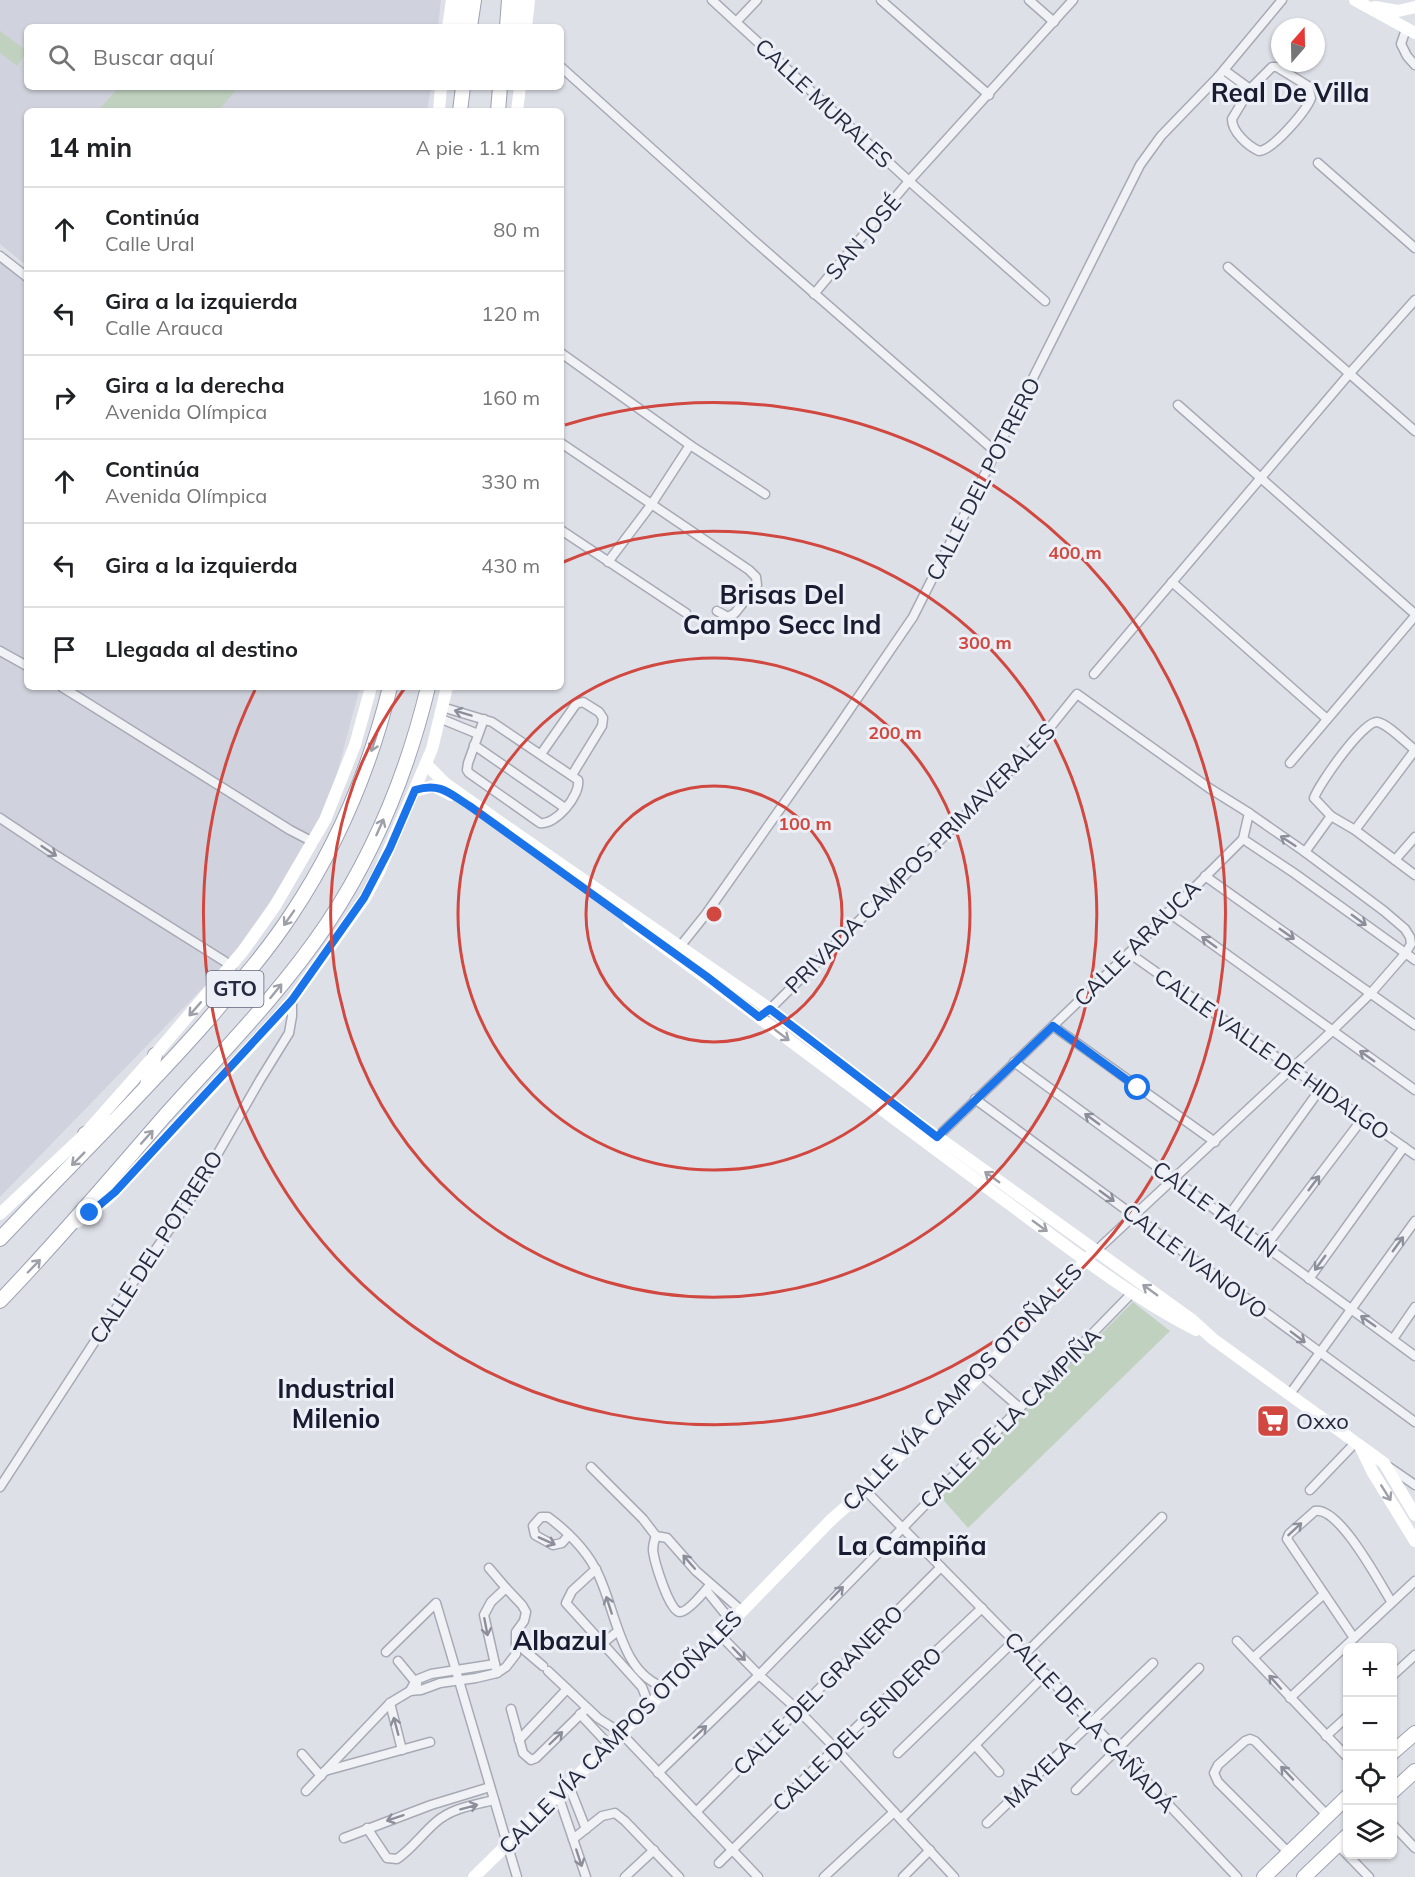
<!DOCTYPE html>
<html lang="es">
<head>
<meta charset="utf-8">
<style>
	:root { --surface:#fff; --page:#f6f6f6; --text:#202124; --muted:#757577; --line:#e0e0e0 }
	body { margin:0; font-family:Mulish,sans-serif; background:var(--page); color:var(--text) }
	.controls { position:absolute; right:18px; bottom:18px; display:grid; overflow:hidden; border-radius:9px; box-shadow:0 2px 4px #0004 }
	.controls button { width:54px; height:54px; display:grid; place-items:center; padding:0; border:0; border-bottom:2px solid var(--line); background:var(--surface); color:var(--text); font:30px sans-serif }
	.compass { position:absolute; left:1271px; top:18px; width:54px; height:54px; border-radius:50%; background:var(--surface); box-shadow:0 2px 4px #0004; rotate:20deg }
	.stop { position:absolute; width:18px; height:18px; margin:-14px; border:4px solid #1a73e8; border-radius:50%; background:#fff }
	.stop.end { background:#1a73e8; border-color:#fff; box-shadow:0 2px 6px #0008 }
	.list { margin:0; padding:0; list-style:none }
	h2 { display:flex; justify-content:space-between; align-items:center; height:78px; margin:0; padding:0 24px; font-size:26px }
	h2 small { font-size:20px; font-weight:400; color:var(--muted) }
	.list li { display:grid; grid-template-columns:39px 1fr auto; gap:18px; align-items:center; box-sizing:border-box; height:84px; padding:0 24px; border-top:2px solid var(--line) }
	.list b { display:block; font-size:22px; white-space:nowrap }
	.list p { margin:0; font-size:20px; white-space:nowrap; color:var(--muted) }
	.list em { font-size:20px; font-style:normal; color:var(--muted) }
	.icon { flex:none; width:33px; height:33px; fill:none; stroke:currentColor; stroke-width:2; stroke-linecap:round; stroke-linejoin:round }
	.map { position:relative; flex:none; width:1415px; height:1877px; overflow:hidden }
	.search { position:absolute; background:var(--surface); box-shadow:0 2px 4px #0004; left:24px; top:24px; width:540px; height:66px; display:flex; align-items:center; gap:15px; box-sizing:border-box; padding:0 21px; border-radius:9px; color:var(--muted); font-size:22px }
	.panel { position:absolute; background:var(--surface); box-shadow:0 2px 4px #0004; left:24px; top:108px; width:540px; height:582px; border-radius:9px }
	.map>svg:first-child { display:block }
	.built { fill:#d0d2dd }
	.green { fill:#c0d2bf }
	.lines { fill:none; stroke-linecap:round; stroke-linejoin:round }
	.street-casing { stroke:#a7aab5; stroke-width:11 }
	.primary-casing { stroke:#9da2b4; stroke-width:16 }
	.street { stroke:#f1f2f6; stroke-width:8 }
	.secondary { stroke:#fff; stroke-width:12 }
	.primary { stroke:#fff; stroke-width:14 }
	.oneway { stroke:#8c8e9a }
	.oneway2 { stroke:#9ea0a9 }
	.route { stroke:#1a73e8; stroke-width:8 }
	.ring { fill:none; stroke:#d04840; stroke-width:3 }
	.labels { text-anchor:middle; stroke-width:6; stroke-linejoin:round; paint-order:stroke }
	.shield { fill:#edeff6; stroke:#626676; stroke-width:1.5 }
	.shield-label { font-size:21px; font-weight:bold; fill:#272b3f }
	.street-label { font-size:22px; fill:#272b3f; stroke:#edeff6 }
	.poi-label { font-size:22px; fill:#272b3f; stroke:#edeff6; text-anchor:start }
	.quarter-label { font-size:26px; font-weight:bold; fill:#191c30; stroke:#edeff6 }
	.centre { fill:#d04840; stroke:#edeff6; stroke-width:3 }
	.ring-label { font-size:18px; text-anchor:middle; font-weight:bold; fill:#d04840; stroke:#edeff6; stroke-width:6; stroke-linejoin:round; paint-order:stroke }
</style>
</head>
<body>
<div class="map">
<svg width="1415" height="1877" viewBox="0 0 1415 1877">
	<rect width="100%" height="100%" fill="#dee0e8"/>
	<!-- built -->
	<g class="built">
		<polygon points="0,0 441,0 438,27 27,27 27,87 431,87 427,111 27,111 27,266 0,244"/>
		<polygon points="0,259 27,280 27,687 360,687 324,823 229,961 0,1197"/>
	</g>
	<!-- green -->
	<g class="green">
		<polygon points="0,31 27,51 17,66 0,53"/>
		<polygon points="119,87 231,87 235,91 218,111 98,111"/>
		<polygon points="1133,1302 1170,1331 968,1528 939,1495"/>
	</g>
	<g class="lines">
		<defs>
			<g id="street">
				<polyline points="712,0 909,181 1045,301"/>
				<polyline points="881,0 989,95"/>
				<polyline points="1029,0 1054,22"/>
				<polyline points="736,22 757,0"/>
				<polyline points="1406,29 1401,44 1407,56 1415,65"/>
				<polyline points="561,67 751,238 997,453"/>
				<path d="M1272,67H1277L1308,86L1311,98C1306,111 1273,150 1259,151C1248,146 1232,132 1232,119L1250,89Z"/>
				<polyline points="1224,70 1250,89"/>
				<polyline points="1218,77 1245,97"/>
				<polyline points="1318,163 1415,248"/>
				<polyline points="0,256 27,277"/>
				<polyline points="1228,267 1415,431"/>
				<polyline points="814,294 909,181 1073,0"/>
				<polyline points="561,353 690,445 765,494"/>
				<polyline points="1178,405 1415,614"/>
				<polyline points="561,443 749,570 756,577 757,585 735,613 728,617 717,611"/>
				<polyline points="561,530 686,613"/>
				<polyline points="608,562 651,505 690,445"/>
				<polyline points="1172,582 1327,719"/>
				<polyline points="0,651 27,666"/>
				<polyline points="1094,674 1350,373 1415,300"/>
				<polyline points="62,687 290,830 313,842"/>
				<path d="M442,707C459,712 475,717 492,722L578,780C581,795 555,826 540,823L469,773L467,770L468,763L484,719"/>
				<polyline points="439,718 478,734"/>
				<polyline points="474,745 565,808"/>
				<polyline points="541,754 576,704 583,702 599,712 603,718 602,726 572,775"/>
				<polyline points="1290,763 1415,616"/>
				<polyline points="0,818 57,856 232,966"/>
				<path d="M1355,830L1415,750C1406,743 1387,723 1377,722C1363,721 1319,784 1314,798L1331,816L1355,830L1415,875"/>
				<polyline points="1243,839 1294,873 1415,960"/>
				<polyline points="1305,852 1331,816"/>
				<polyline points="1395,860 1415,837"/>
				<polyline points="1205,876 1415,1025"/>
				<polyline points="1168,912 1415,1090"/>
				<polyline points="678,949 706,914 835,731 913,617 1140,165 1161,136 1218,77 1282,0"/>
				<polyline points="1129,953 1415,1155"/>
				<polyline points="767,1012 1035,746 1077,694 1209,788 1249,813 1243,839 1129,953 935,1139"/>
				<polyline points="1053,1026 1215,1142"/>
				<polyline points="1014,1062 1415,1356"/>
				<polyline points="975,1099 1415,1422"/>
				<polyline points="1227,1218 1321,1088"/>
				<polyline points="1266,1246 1363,1118"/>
				<polyline points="1096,1251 1332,1031 1371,993 1405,954 1411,944 1410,937 1405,929 1384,911 1305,852 1249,813"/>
				<polyline points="1309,1279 1404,1147"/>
				<polyline points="1393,1339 1415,1307"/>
				<polyline points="981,1374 1020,1408"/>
				<polyline points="1290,1394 1415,1221"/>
				<polyline points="591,1467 643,1519 656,1536 667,1538 696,1571 742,1611"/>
				<polyline points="1389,1467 1415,1485"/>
				<polyline points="0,1487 136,1278 198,1188 260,1080 289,1033 292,1016 292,1000"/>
				<polyline points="865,1490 1014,1641 1237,1877"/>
				<polyline points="1310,1490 1356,1442"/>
				<path d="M568,1536L562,1543L553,1545L535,1535L533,1526L541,1517H548C566,1530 585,1549 595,1568C616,1604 618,1675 667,1688"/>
				<path d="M656,1536C654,1541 653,1544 653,1550C654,1560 669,1612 680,1612C688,1612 705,1591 710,1585"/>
				<polyline points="596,1569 572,1591 566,1603 642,1687 649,1705"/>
				<polyline points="706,1590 731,1621"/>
				<polyline points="719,1634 759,1675 798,1710 836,1749 954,1877"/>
				<path d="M1354,1638L1287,1539L1289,1534L1315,1511C1339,1506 1379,1582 1391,1601"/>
				<polyline points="1237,1641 1348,1758"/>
				<polyline points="516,1643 543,1666"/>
				<polyline points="603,1643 618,1631"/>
				<polyline points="386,1652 436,1603 517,1877"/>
				<polyline points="1026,1653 1162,1517"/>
				<polyline points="1253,1658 1324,1594"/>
				<polyline points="398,1661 417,1684"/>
				<polyline points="548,1671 598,1718 621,1733 758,1877"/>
				<polyline points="497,1673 484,1615 491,1602 506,1588"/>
				<polyline points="1392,1676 1415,1655"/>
				<polyline points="410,1691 416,1680 431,1674 495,1664"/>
				<polyline points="1290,1698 1415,1581"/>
				<polyline points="390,1703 402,1750"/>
				<polyline points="511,1709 523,1753 531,1760 536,1758 587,1708"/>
				<polyline points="580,1714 609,1745"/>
				<polyline points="1326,1736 1348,1716"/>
				<polyline points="519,1740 567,1689"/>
				<polyline points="975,1745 999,1772"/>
				<polyline points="898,1753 1014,1641"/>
				<polyline points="302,1754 321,1776"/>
				<polyline points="325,1771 430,1742"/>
				<polyline points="658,1773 759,1675 1132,1293"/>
				<polyline points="569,1786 586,1829"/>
				<polyline points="1076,1790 1199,1668"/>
				<polyline points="306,1791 390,1703 410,1691 421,1690 440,1683 476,1678 497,1673 506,1667 516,1654 516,1632 524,1621 526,1612 522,1605 506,1588 489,1568"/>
				<polyline points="558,1795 586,1877"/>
				<polyline points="696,1812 941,1567"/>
				<polyline points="901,1819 1046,1674"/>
				<polyline points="987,1823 1153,1663"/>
				<polyline points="1392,1824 1415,1848"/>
				<path d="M367,1828L387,1858L397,1859C412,1849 422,1834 436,1822C452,1808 474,1805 494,1800"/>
				<polyline points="344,1838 431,1805 490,1787"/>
				<polyline points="573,1839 602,1816 615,1813 625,1821 679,1877"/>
				<polyline points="1337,1844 1369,1877"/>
				<polyline points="1289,1853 1218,1782 1214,1773 1218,1765 1245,1741 1250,1739 1255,1741 1328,1816"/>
				<polyline points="719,1863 881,1703 982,1608"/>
				<polyline points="625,1877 654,1850"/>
				<polyline points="824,1877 894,1812"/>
				<polyline points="903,1877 930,1850"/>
			</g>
			<g id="primary">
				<polyline points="460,27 463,0"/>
				<polyline points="470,27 474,0"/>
				<polyline points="507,27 509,0"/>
				<polyline points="516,27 521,0"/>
				<polyline points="460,111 463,87"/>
				<polyline points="498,111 500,87"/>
				<polyline points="147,1085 155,1055"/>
				<polyline points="85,1134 110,1122"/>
				<path d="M0,1239C69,1166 140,1097 206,1022C236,987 266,953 291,915C337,846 370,768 390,687"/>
				<path d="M0,1301C57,1242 109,1180 163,1118C219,1055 280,994 327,924C375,852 408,770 428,687"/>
				<polyline points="1392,1753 1415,1733"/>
				<polyline points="1392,1792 1415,1771"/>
				<polyline points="1264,1877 1348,1796"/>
				<polyline points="1304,1877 1348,1835"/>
			</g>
		</defs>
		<!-- street casing -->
		<use href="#street" class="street-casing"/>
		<!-- primary casing -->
		<use href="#primary" class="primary-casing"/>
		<!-- street -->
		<use href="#street" class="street"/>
		<!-- secondary -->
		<g class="secondary">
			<polyline points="1355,0 1415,33"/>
			<polyline points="1375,7 1398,11 1415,7"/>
			<polyline points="448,27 452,0"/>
			<polyline points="526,27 529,0"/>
			<polyline points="439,111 441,87"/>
			<polyline points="517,111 520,87"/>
			<polyline points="426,764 446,784 520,836 770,1009 917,1122 1191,1319 1213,1339 1384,1463 1415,1515"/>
			<polyline points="415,791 433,786 451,795"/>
			<path d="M629,922C753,1011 874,1105 997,1195C1062,1242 1125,1294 1196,1330"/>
			<polyline points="0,1214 85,1134 155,1055 243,951 275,906 325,820 355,745 371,687"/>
			<polyline points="77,1222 103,1203 115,1192 276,1019 292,1000 365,898 379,872 432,749 447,687"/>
			<polyline points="1360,1446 1372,1471 1415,1541"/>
			<polyline points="474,1877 667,1688 832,1519 865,1490 981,1374 1090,1256"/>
		</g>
		<!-- primary -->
		<use href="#primary" class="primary"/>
	</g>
	<!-- one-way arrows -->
	<defs><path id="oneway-shaft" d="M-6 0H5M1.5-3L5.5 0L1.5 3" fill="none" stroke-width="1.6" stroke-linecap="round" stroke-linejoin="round" transform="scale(1.5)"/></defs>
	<g class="oneway">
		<use href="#oneway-shaft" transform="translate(463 713) rotate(-163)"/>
		<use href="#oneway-shaft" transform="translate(1288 841) rotate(-147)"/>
		<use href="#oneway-shaft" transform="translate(49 851) rotate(34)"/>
		<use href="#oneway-shaft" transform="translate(1359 920) rotate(36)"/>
		<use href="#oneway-shaft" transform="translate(1287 934) rotate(35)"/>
		<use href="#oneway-shaft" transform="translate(1209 942) rotate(-144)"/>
		<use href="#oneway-shaft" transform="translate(1367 1056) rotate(-145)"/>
		<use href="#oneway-shaft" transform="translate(1092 1119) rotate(-144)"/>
		<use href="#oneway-shaft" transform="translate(1314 1183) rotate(-53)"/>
		<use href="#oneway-shaft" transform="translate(1107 1196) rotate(36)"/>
		<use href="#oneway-shaft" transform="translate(1398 1244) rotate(-54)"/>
		<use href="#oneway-shaft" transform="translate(1320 1263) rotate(126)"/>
		<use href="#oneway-shaft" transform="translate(1368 1321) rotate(-145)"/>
		<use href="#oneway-shaft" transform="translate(1298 1337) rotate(37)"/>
		<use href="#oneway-shaft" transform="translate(1295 1529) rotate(-43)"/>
		<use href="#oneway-shaft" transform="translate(547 1541) rotate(24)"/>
		<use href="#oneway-shaft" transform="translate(689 1562) rotate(-131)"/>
		<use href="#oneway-shaft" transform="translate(837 1593) rotate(-46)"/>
		<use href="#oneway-shaft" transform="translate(609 1605) rotate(-108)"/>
		<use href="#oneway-shaft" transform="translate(486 1627) rotate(79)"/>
		<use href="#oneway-shaft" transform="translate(739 1654) rotate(46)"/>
		<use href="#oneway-shaft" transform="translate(1275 1682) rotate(-132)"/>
		<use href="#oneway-shaft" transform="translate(396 1726) rotate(-105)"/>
		<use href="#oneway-shaft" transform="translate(700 1732) rotate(-44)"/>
		<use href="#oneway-shaft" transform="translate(556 1738) rotate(-44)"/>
		<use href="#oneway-shaft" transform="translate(1287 1773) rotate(-133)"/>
		<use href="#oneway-shaft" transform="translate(469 1807) rotate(-15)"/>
		<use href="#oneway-shaft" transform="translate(395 1818) rotate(161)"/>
		<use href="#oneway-shaft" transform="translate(579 1858) rotate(72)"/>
	</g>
	<g class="oneway2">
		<use href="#oneway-shaft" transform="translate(374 743) rotate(108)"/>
		<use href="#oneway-shaft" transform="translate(380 827) rotate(-66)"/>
		<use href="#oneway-shaft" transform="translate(289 918) rotate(125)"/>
		<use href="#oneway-shaft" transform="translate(276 991) rotate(-51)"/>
		<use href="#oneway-shaft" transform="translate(195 1009) rotate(131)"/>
		<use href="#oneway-shaft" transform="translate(782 1035) rotate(37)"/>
		<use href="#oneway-shaft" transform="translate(147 1137) rotate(-48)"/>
		<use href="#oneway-shaft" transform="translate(78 1159) rotate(135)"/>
		<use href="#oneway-shaft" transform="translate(992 1177) rotate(-144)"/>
		<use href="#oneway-shaft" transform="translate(1040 1226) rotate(36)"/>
		<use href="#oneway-shaft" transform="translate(34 1266) rotate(-46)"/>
		<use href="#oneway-shaft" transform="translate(1150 1290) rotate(-144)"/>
		<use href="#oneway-shaft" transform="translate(1386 1493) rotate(58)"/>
	</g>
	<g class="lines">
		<!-- route -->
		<path class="route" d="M90,1213L115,1192L292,1000L364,898L390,848L415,790C441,782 450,794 471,807L706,976L759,1017L770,1009L937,1137L1053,1026L1138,1088"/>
	</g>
	<!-- distance rings -->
	<g class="ring">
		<circle cx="714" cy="914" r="128"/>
		<circle cx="714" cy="914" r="256"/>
		<path d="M561 563A383 383 0 1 1 404 689"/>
		<path d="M565 425A511 511 0 1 1 255 690"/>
	</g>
	<!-- icons -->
	<defs>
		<symbol id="supermarket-square" viewBox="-11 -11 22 22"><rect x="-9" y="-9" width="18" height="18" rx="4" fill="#d04840" stroke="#edeff6"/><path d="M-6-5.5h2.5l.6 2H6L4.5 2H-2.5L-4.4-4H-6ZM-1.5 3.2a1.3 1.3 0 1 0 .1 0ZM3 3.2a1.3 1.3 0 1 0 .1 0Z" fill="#fff"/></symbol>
	</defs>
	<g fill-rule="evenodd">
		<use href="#supermarket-square" x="1254" y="1402" width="38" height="38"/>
	</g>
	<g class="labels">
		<!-- shield labels -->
		<rect class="shield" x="206.5" y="971" width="57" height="36" rx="4.5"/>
		<g class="shield-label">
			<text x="235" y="996">GTO</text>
		</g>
		<!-- street labels -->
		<g class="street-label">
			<text transform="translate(824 103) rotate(43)" y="8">CALLE MURALES</text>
			<text transform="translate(863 237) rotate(-50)" y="8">SAN JOSÉ</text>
			<text transform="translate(983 479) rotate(-63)" y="8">CALLE DEL POTRERO</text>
			<text transform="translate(920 858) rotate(-45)" y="8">PRIVADA CAMPOS PRIMAVERALES</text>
			<text transform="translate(1137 943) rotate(-45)" y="8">CALLE ARAUCA</text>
			<text transform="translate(1272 1054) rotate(35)" y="8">CALLE VALLE DE HIDALGO</text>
			<text transform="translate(1215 1209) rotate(36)" y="8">CALLE TALLÍN</text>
			<text transform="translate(156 1247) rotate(-57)" y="8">CALLE DEL POTRERO</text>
			<text transform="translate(1195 1261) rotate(37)" y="8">CALLE IVANOVO</text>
			<text transform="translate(962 1387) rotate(-46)" y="8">CALLE VÍA CAMPOS OTOÑALES</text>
			<text transform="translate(1010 1418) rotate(-45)" y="8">CALLE DE LA CAMPIÑA</text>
			<text transform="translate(818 1690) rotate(-45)" y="8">CALLE DEL GRANERO</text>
			<text transform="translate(1090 1722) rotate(47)" y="8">CALLE DE LA CAÑADÁ</text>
			<text transform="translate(857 1729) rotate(-44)" y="8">CALLE DEL SENDERO</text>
			<text transform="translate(620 1732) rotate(-45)" y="8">CALLE VÍA CAMPOS OTOÑALES</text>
			<text transform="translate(1039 1773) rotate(-44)" y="8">MAYELA</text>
		</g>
		<!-- poi labels -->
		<g class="poi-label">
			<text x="1296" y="1429">Oxxo</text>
		</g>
		<!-- quarter labels -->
		<g class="quarter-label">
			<text x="1290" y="102">Real De Villa</text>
			<text x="782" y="604">Brisas Del<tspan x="782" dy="30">Campo Secc Ind</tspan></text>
			<text x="336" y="1398">Industrial<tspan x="336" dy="30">Milenio</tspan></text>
			<text x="912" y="1555">La Campiña</text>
			<text x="560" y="1650">Albazul</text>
		</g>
	</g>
	<circle cx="714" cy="914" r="9" class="centre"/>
	<g class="ring-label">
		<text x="1075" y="559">400 m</text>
		<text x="985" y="649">300 m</text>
		<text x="895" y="739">200 m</text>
		<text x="805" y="830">100 m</text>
	</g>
</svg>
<div class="controls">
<button>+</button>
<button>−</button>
<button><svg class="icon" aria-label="locate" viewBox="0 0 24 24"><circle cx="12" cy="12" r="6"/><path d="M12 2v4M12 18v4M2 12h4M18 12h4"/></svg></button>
<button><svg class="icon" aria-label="layers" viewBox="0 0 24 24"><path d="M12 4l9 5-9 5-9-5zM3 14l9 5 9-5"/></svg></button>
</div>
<svg class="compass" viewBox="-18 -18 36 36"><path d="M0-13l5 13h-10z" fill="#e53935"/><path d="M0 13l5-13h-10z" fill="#757577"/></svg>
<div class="stop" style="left:1138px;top:1088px"></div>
<div class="stop end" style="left:90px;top:1213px"></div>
<div class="search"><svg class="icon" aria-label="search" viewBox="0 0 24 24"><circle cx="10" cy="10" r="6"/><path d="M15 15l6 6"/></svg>Buscar aquí</div>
<section class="panel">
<h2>14 min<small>A pie · 1.1 km</small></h2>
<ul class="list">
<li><svg class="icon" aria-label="ahead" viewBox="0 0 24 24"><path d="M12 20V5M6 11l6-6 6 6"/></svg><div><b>Continúa</b><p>Calle Ural</p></div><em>80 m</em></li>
<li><svg class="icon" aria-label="left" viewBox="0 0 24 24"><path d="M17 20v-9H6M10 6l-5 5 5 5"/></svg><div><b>Gira a la izquierda</b><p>Calle Arauca</p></div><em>120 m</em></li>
<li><svg class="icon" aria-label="right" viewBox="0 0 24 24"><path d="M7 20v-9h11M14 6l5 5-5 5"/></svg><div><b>Gira a la derecha</b><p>Avenida Olímpica</p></div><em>160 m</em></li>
<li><svg class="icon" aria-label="ahead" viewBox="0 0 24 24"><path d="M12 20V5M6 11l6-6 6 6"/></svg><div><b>Continúa</b><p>Avenida Olímpica</p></div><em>330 m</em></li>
<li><svg class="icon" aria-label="left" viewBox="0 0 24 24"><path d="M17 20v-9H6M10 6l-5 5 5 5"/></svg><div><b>Gira a la izquierda</b></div><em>430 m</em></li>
<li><svg class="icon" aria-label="arrive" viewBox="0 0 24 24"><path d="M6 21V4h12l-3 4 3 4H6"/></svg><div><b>Llegada al destino</b></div></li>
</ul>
</section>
</div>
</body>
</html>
